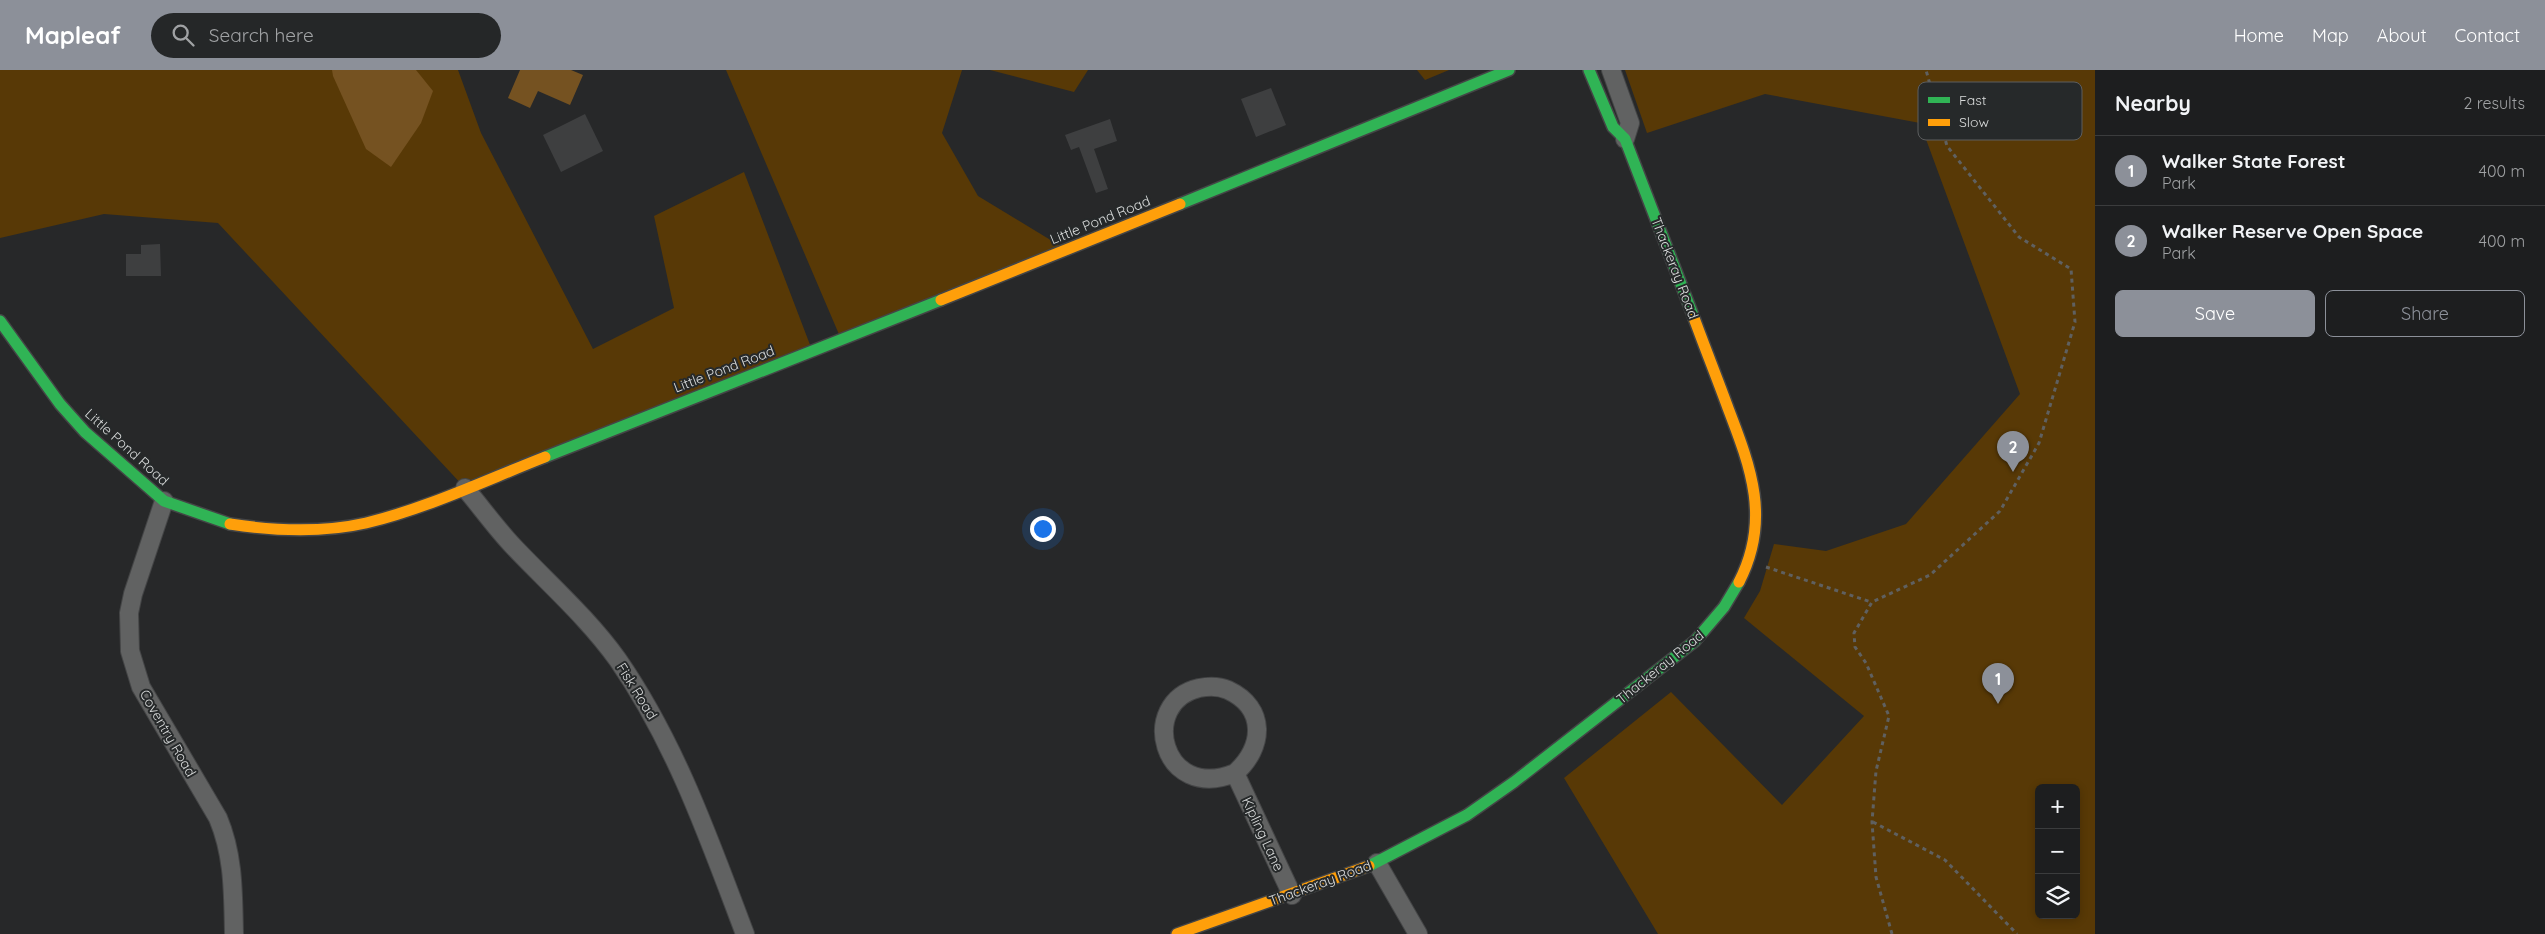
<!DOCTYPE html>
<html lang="en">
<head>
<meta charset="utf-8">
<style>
	:root { --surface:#1d1e1f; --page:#252728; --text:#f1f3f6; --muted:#a0a2a4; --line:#3b3c3d; --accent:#8c9099 }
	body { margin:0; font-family:Quicksand,sans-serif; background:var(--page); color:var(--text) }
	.controls { position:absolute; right:15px; bottom:15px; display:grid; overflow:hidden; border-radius:8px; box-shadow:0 2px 8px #0003 }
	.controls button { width:45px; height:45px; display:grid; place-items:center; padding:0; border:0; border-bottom:1px solid var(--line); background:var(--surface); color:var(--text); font:25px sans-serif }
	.you { position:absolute; left:1042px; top:458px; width:18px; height:18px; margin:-12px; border:4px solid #fff; border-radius:50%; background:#1a73e8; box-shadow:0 0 0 8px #1a73e833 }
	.badge { display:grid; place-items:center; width:32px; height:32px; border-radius:50%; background:var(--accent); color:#fff; font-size:16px; font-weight:700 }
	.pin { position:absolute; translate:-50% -41px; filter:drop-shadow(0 1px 2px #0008) }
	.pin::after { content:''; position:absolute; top:26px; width:18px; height:15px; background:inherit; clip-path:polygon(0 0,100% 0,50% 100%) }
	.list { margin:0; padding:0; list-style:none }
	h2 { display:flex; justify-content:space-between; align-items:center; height:65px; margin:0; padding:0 20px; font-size:21px }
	h2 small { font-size:16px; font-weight:400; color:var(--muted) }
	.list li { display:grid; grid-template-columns:32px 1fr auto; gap:15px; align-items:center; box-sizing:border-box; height:70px; padding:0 20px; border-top:1px solid var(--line) }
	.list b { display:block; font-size:19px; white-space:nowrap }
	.list p { margin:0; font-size:16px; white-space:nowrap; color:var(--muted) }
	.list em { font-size:16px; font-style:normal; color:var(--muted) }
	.actions { display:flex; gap:10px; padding:15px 20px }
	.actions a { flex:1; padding:11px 0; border:1px solid var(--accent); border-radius:8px; text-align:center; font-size:18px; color:var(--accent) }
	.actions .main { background:var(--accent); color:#fff }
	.icon { flex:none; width:28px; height:28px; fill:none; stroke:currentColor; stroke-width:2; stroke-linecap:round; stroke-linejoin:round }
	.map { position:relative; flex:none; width:2095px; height:864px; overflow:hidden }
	header { display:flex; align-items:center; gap:30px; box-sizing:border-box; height:70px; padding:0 25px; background:var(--accent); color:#fff }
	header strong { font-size:24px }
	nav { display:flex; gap:28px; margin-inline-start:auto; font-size:18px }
	.search { width:350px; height:45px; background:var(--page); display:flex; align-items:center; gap:12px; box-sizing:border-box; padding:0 18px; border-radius:28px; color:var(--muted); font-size:19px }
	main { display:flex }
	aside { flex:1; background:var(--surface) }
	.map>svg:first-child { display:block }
	.green { fill:#583906; fill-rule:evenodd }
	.water { fill:#755221 }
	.building { fill:#3e3f40 }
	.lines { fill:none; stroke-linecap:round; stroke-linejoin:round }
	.street-casing { stroke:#444546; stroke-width:20 }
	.fast-casing { stroke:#444546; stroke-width:14 }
	.slow-casing { stroke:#444546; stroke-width:14 }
	.path { stroke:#5f6060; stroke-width:3; stroke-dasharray:4 4; stroke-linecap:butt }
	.street { stroke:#616262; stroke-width:18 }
	.fast { stroke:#30b455; stroke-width:11 }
	.slow { stroke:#ff9f0a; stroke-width:11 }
	.labels { text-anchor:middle; stroke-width:4; stroke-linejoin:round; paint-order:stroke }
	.street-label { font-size:14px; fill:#d9dbdb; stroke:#26292a }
	.key { fill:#26292a; stroke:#5c5e5f; stroke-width:1 }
	.key-label { font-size:14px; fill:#d9dbdb }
</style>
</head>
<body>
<header>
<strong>Mapleaf</strong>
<div class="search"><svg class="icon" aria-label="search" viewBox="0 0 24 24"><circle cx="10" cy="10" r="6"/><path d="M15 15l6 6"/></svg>Search here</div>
<nav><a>Home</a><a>Map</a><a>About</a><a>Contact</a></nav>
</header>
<main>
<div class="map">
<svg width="2095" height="864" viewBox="0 0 2095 864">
	<rect width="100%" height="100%" fill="#272829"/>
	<!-- green -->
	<g class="green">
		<polygon points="0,0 458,0 481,63 593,279 674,238 654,146 744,102 812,280 465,418 218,153 104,144 0,168"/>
		<polygon points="726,0 962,0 942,63 978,126 1067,180 841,269"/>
		<polygon points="990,0 1088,0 1074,22"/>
		<polygon points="1417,0 1449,0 1425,10"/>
		<path d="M1625,0H2095V864H1658L1564,708L1671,622L1782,735L1864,646L1744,548L1760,521L1774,474L1826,481L1906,454L2020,324L1920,53L1765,24L1647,63ZM2039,718H2076V845H2039Z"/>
	</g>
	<!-- water -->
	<g class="water">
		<polygon points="332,0 416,0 433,21 421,53 391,97 366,79 333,6"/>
		<polygon points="520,0 571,0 583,5 570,35 538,21 530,38 508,28"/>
	</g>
	<!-- building -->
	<g class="building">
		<polygon points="1271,18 1286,55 1256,67 1241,29"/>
		<polygon points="585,44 603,81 561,102 543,65"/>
		<polygon points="1110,49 1117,71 1094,79 1108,119 1096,123 1079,77 1071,80 1065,65"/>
		<polygon points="160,174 161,206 126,206 126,184 141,184 141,175"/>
	</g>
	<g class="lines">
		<defs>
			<g id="street">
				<polyline points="1611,0 1630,53 1625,69"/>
				<path d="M465,418C481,437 496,458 513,476C549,514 588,548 618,590C676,674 709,769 745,864"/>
				<path d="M164,431L133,524L129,543L130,581L141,617L218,748C234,786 233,824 234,864"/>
				<path d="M1235,703C1161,733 1138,632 1199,618C1209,616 1219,616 1228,620C1267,638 1264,678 1235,703L1292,825"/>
				<polyline points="1377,793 1418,864"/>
			</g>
			<g id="fast">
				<polyline points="1589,0 1613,57 1625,69 1694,248"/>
				<polyline points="1180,134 1509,0"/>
				<polyline points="0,251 60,334 85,362 164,431 230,454"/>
				<polyline points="545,387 941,230"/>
				<polyline points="1369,796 1467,745 1514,712 1695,571 1724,537 1739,512"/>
			</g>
			<g id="slow">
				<polyline points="941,230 1180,134"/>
				<path d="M1694,248C1705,278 1717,308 1728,338C1751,398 1771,450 1739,512"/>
				<path d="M230,454C275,461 322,463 366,453C428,438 486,410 545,387"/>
				<polyline points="1177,864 1369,796"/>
			</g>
		</defs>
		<!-- street casing -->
		<use href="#street" class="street-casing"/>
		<!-- fast casing -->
		<use href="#fast" class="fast-casing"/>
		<!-- slow casing -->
		<use href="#slow" class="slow-casing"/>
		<!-- path -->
		<g class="path">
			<polyline points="1766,497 1871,532"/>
			<polyline points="1873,752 1945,790 2017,864"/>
			<polyline points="1892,864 1876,807 1872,752 1876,701 1889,646 1866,593 1855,577 1854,563 1872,532 1930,505 2000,441 2039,373 2075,252 2071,199 2019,167 1947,76 1926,0"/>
		</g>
		<!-- street -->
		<use href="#street" class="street"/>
		<!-- fast -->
		<use href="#fast" class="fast"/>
		<!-- slow -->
		<use href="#slow" class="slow"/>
	</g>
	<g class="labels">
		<!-- street labels -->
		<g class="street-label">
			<text transform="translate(1100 150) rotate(-22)" y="5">Little Pond Road</text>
			<text transform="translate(1675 198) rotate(69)" y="5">Thackeray Road</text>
			<text transform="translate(724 299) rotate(-21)" y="5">Little Pond Road</text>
			<text transform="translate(127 377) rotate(42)" y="5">Little Pond Road</text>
			<text transform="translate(1660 597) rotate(-39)" y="5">Thackeray Road</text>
			<text transform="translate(637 621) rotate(58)" y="5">Fisk Road</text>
			<text transform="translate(168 663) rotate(60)" y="5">Coventry Road</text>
			<text transform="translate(1263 764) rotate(65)" y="5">Kipling Lane</text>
			<text transform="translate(1320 813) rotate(-20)" y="5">Thackeray Road</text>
		</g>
	</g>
	<!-- legend -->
	<rect x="1918" y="12" width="164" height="58" rx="8" class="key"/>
	<rect x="1928" y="27" width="22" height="6" fill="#30b455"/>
	<rect x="1928" y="49" width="22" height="7" fill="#ff9f0a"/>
	<g class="key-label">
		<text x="1959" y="35">Fast</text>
		<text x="1959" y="57">Slow</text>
	</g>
</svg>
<div class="controls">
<button>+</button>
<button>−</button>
<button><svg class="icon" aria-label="layers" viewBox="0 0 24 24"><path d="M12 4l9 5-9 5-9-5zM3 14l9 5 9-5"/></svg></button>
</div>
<div class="you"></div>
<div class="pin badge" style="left:1998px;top:634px">1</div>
<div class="pin badge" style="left:2013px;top:402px">2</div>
</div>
<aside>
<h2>Nearby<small>2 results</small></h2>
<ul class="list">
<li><span class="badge">1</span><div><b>Walker State Forest</b><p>Park</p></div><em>400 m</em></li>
<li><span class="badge">2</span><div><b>Walker Reserve Open Space</b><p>Park</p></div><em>400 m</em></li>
</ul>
<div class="actions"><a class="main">Save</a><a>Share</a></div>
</aside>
</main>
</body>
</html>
